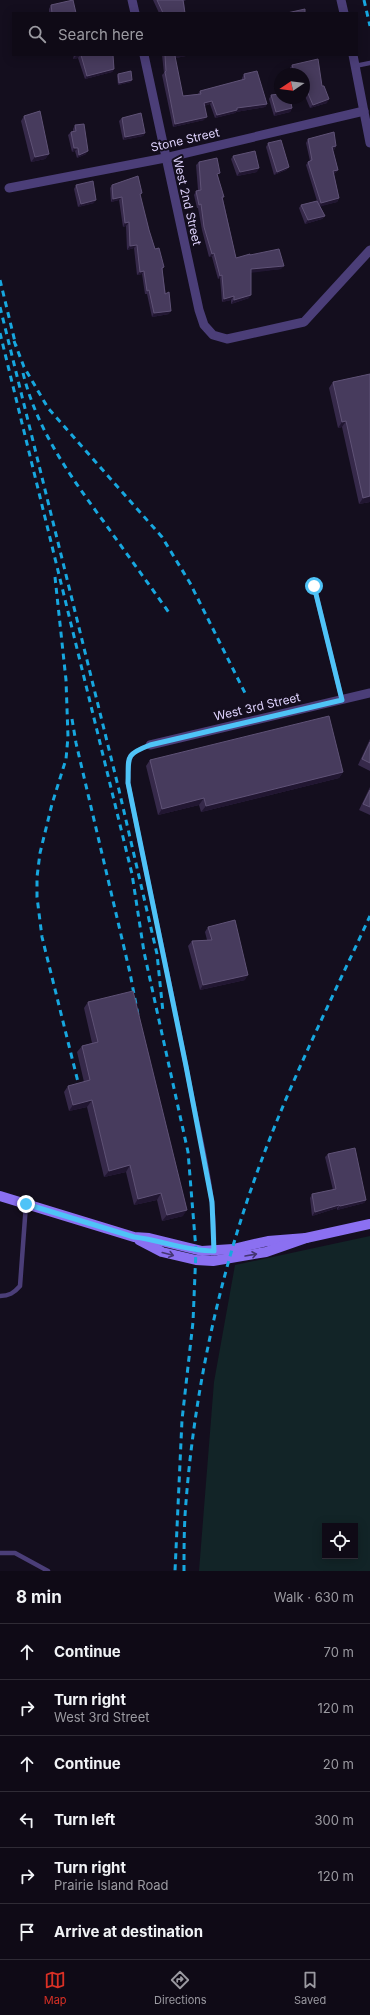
<!DOCTYPE html>
<html lang="en">
<head>
<meta charset="utf-8">
<style>
	:root { --surface:#0f0a16; --page:#1d1823; --text:#f1f3f6; --muted:#9b9aa1; --line:#2f2b35; --accent:#d93025 }
	body { margin:0; font-family:Inter,sans-serif; background:var(--page); color:var(--text) }
	.controls { position:absolute; right:12px; bottom:12px; display:grid; overflow:hidden; border-radius:0px; box-shadow:0 2px 10px #0003 }
	.controls button { width:36px; height:36px; display:grid; place-items:center; padding:0; border:0; border-bottom:1px solid var(--line); background:var(--surface); color:var(--text); font:20px sans-serif }
	.compass { position:absolute; left:274px; top:68px; width:36px; height:36px; border-radius:50%; background:var(--surface); box-shadow:0 2px 10px #0003; rotate:257deg }
	.stop { position:absolute; width:12px; height:12px; margin:-9px; border:3px solid #4fc3f7; border-radius:50%; background:#fff }
	.stop.end { background:#4fc3f7; border-color:#fff; box-shadow:0 1px 4px #0008 }
	.list { margin:0; padding:0; list-style:none }
	h2 { display:flex; justify-content:space-between; align-items:center; height:52px; margin:0; padding:0 16px; font-size:17px }
	h2 small { font-size:13px; font-weight:400; color:var(--muted) }
	.list li { display:grid; grid-template-columns:26px 1fr auto; gap:12px; align-items:center; box-sizing:border-box; height:56px; padding:0 16px; border-top:1px solid var(--line) }
	.list b { display:block; font-size:15px; white-space:nowrap }
	.list p { margin:0; font-size:13px; white-space:nowrap; color:var(--muted) }
	.list em { font-size:13px; font-style:normal; color:var(--muted) }
	.icon { flex:none; width:22px; height:22px; fill:none; stroke:currentColor; stroke-width:2; stroke-linecap:round; stroke-linejoin:round }
	.map { position:relative; flex:none; width:370px; height:1571px; overflow:hidden }
	.search { position:absolute; background:var(--surface); box-shadow:0 2px 10px #0003; left:12px; right:12px; top:12px; height:44px; display:flex; align-items:center; gap:10px; box-sizing:border-box; padding:0 14px; border-radius:0px; color:var(--muted); font-size:15px }
	.sheet { height:388px; background:var(--surface) }
	nav { display:flex; justify-content:space-around; align-items:center; box-sizing:border-box; height:56px; border-top:1px solid var(--line); background:var(--surface); font-size:11px; color:var(--muted) }
	nav a { display:grid; justify-items:center; gap:2px }
	nav .on { color:var(--accent) }
	.map>svg:first-child { display:block }
	.green { fill:#122427; fill-rule:evenodd }
	.lines { fill:none; stroke-linecap:round; stroke-linejoin:round }
	.lane { stroke:#4b3e78; stroke-width:4.5 }
	.street { stroke:#4b3e78; stroke-width:9 }
	.secondary { stroke:#8b70f1; stroke-width:10 }
	.rail { stroke:#17a7df; stroke-width:3; stroke-dasharray:6 5; stroke-linecap:butt }
	.wall { fill:#36294a }
	.shaded-wall { fill:#211631 }
	.building { fill:#473b5d; stroke:#5f5276 }
	.oneway { stroke:#443572 }
	.route { stroke:#4fc3f7; stroke-width:5 }
	.labels { text-anchor:middle; stroke-width:4; stroke-linejoin:round; paint-order:stroke }
	.street-label { font-size:12px; fill:#dcd0fa; stroke:#140e1e }
</style>
</head>
<body>
<div class="map">
<svg width="370" height="1571" viewBox="0 0 370 1571">
	<rect width="100%" height="100%" fill="#140e1e"/>
	<!-- green -->
	<path class="green" d="M370,1236V1571H199L214,1382L235,1265ZM325,1526H355V1556H325Z"/>
	<g class="lines">
		<!-- lane -->
		<g class="lane">
			<polyline points="355,66 370,63"/>
			<polyline points="314,586 342,700"/>
			<path d="M150,745C124,755 129,757 128,783C149,888 172,992 192,1097C203,1151 218,1206 213,1261"/>
			<path d="M0,1296C9,1296 14,1293 20,1286L26,1204"/>
			<polyline points="0,1553 15,1553 48,1571"/>
		</g>
		<!-- street -->
		<g class="street">
			<polyline points="132,0 135,13"/>
			<polyline points="341,0 344,13"/>
			<polyline points="144,55 199,310 204,325 213,335 227,339 304,322 370,250"/>
			<polyline points="353,55 370,143"/>
			<polyline points="9,188 165,158 364,111"/>
			<polyline points="150,745 370,693"/>
		</g>
		<!-- secondary -->
		<g class="secondary">
			<polyline points="0,1196 134,1237 149,1238 202,1251 233,1249 268,1241 306,1238"/>
			<polyline points="139,1240 162,1252 196,1260 213,1261 266,1252 306,1238 370,1224"/>
		</g>
		<!-- rail -->
		<g class="rail">
			<polyline points="364,0 370,26"/>
			<polyline points="0,280 16,346"/>
			<polyline points="0,307 119,790 157,954 163,1012"/>
			<polyline points="0,333 132,874 144,952 188,1152 196,1250 193,1322 182,1420 175,1571"/>
			<polyline points="14,341 24,367 48,408 162,537 190,583 246,695"/>
			<path d="M23,373C37,430 70,476 104,522C126,553 148,583 170,614"/>
			<polyline points="55,577 66,680 68,737 66,759 52,804 40,853 37,877 37,897 42,937 79,1086"/>
			<polyline points="72,719 76,743 130,973 138,1015"/>
			<path d="M184,1571C184,1548 184,1525 186,1502C195,1386 221,1268 262,1159C293,1076 333,996 370,916"/>
		</g>
	</g>
	<!-- wall -->
	<g class="wall">
		<polygon points="153,0 186,0 184,1 185,13 159,13"/>
		<polygon points="51,5 76,13 49,13 49,9"/>
		<polygon points="74,55 113,55 114,69 112,72 85,79 78,58 73,59"/>
		<polygon points="162,55 191,55 175,58 183,96 198,94 200,91 242,80 242,78 244,74 267,104 265,107 236,112 235,113 215,118 210,104 204,106 204,120 173,127 162,75 164,73"/>
		<polygon points="292,65 322,86 327,103 310,108 304,94 304,74 292,74 290,68"/>
		<polygon points="118,74 131,82 118,85 117,76"/>
		<polygon points="271,95 292,108 290,112 274,116 269,99"/>
		<polygon points="24,116 49,154 45,159 31,162 21,121"/>
		<polygon points="122,118 145,133 143,136 123,140 119,121"/>
		<polygon points="75,125 86,154 77,158 75,151 72,152 68,135 71,132 73,131 73,129"/>
		<polygon points="308,139 336,146 334,150 333,150 338,170 334,174 339,198 337,202 320,206 325,216 322,219 305,224 299,208 301,205 317,201 306,165 308,162 310,161 306,143"/>
		<polygon points="268,143 289,167 286,170 274,175 266,147"/>
		<polygon points="233,156 257,172 237,176 231,159"/>
		<polygon points="199,162 218,176 236,258 250,255 281,269 251,272 249,298 231,304 231,300 222,302 220,278 218,279 212,257 209,257 202,230 198,208 197,208 194,195 196,191 198,190 196,165"/>
		<polygon points="76,185 94,203 78,207 74,189"/>
		<polygon points="112,185 142,193 140,195 149,230 155,249 164,267 162,269 169,314 152,317 147,294 145,294 142,274 137,275 134,248 127,250 126,226 123,227 119,200 111,202 110,188"/>
		<polygon points="370,374 370,502 359,504 342,427 338,428 329,388 333,382"/>
		<polygon points="370,739 370,771 358,765"/>
		<polygon points="150,760 343,772 339,778 201,812 199,805 158,815 146,766"/>
		<polygon points="370,787 370,815 359,810"/>
		<polygon points="208,927 245,980 200,990 188,946 192,941 207,940 205,932"/>
		<polygon points="88,1002 183,1216 162,1221 157,1200 134,1205 126,1172 104,1177 87,1107 69,1111 64,1092 68,1086 84,1082 77,1052 82,1046 92,1043 84,1008"/>
		<polygon points="328,1154 366,1200 364,1203 337,1210 337,1208 312,1216 310,1198 312,1194 333,1190 325,1157"/>
	</g>
	<!-- shaded-wall -->
	<g class="shaded-wall">
		<polygon points="78,55 80,55 78,58 73,59 76,56"/>
		<polygon points="177,55 191,55 172,59 175,56"/>
		<polygon points="114,69 112,72 85,79 87,76"/>
		<polygon points="132,80 131,82 118,85 119,83"/>
		<polygon points="329,99 327,103 310,108 313,105"/>
		<polygon points="212,101 210,104 201,107 204,103"/>
		<polygon points="267,104 265,107 236,112 235,113 215,118 217,115 237,108"/>
		<polygon points="292,108 290,112 274,116 276,112"/>
		<polygon points="207,117 204,120 173,127 175,124"/>
		<polygon points="145,133 143,136 123,140 125,137"/>
		<polygon points="336,146 334,150 329,151 332,147"/>
		<polygon points="74,148 78,148 75,151 72,152"/>
		<polygon points="88,151 86,154 77,158 79,155"/>
		<polygon points="49,154 45,159 31,162 35,157"/>
		<polygon points="289,167 286,170 274,175 277,172"/>
		<polygon points="259,168 257,172 237,176 240,172"/>
		<polygon points="338,170 335,173 331,175 333,171"/>
		<polygon points="122,197 119,200 111,202 113,199"/>
		<polygon points="339,198 337,202 319,207 321,203"/>
		<polygon points="96,200 94,203 78,207 81,204"/>
		<polygon points="325,216 322,219 305,224 308,220"/>
		<polygon points="129,222 126,226 123,227 125,223"/>
		<polygon points="137,245 134,248 127,250 130,246"/>
		<polygon points="214,253 212,257 209,257 212,254"/>
		<polygon points="284,266 281,269 249,273 251,269"/>
		<polygon points="144,271 142,274 137,275 140,272"/>
		<polygon points="222,275 220,278 218,279 220,276"/>
		<polygon points="251,295 249,298 231,304 234,300"/>
		<polygon points="234,296 231,300 222,302 224,299"/>
		<polygon points="171,311 169,314 152,317 154,313"/>
		<polygon points="346,421 342,427 338,428 342,422"/>
		<polygon points="370,496 370,502 359,504 363,498"/>
		<polygon points="343,772 339,778 201,812 206,806"/>
		<polygon points="204,798 199,805 158,815 162,809"/>
		<polygon points="248,975 245,980 200,990 203,985"/>
		<polygon points="92,1100 87,1107 69,1111 73,1105"/>
		<polygon points="130,1165 126,1172 104,1177 109,1171"/>
		<polygon points="161,1193 157,1200 134,1205 138,1199"/>
		<polygon points="366,1200 364,1203 337,1210 340,1206"/>
		<polygon points="339,1205 337,1208 312,1216 315,1212"/>
		<polygon points="187,1210 183,1216 162,1221 167,1215"/>
	</g>
	<!-- building -->
	<g class="building">
		<polygon points="73,0 76,13 52,13 51,5"/>
		<polygon points="157,0 183,0 185,13 163,13"/>
		<polygon points="305,9 305,13 287,13"/>
		<polygon points="81,55 113,55 114,69 87,76"/>
		<polygon points="165,55 177,55 175,56 183,96 201,94 200,91 245,79 244,74 257,71 267,104 237,108 237,110 217,115 212,101 204,103 207,117 175,124 165,72 166,71"/>
		<polygon points="318,59 322,86 324,86 329,99 313,105 304,84 304,74 295,74 292,65"/>
		<polygon points="131,71 132,80 119,83 118,74"/>
		<polygon points="280,94 280,98 290,98 292,108 276,112 271,95"/>
		<polygon points="40,111 49,154 35,157 24,116"/>
		<polygon points="141,113 145,133 125,137 122,118"/>
		<polygon points="84,124 88,151 79,155 78,148 74,148 71,132 76,131 75,125"/>
		<polygon points="334,132 336,146 332,147 338,170 333,171 339,198 321,203 308,162 312,160 308,139"/>
		<polygon points="281,140 289,167 277,172 268,143"/>
		<polygon points="255,151 259,168 240,172 233,156"/>
		<polygon points="217,158 220,173 217,174 224,197 222,197 236,258 250,254 250,255 279,249 284,266 251,269 251,295 234,300 234,296 224,299 222,275 220,276 214,253 212,254 204,227 201,204 199,205 196,191 201,190 199,162"/>
		<polygon points="138,176 142,193 140,194 149,230 155,249 159,248 164,267 162,268 165,294 169,292 171,311 154,313 149,290 147,291 144,271 140,272 137,245 130,246 129,222 125,223 122,197 113,199 112,185"/>
		<polygon points="93,181 96,200 81,204 76,185"/>
		<polygon points="317,201 325,216 308,220 301,205"/>
		<polygon points="370,374 370,496 363,498 346,421 342,422 333,382"/>
		<polygon points="329,716 343,772 206,806 204,798 162,809 150,760"/>
		<polygon points="370,742 370,763 362,759"/>
		<polygon points="370,790 370,807 363,804"/>
		<polygon points="235,920 248,975 203,985 192,941 212,940 208,927"/>
		<polygon points="133,991 187,1210 167,1215 161,1193 138,1199 130,1165 109,1171 92,1100 73,1105 68,1086 90,1080 82,1046 98,1042 88,1002"/>
		<polygon points="355,1148 366,1200 340,1206 339,1205 315,1212 312,1194 336,1189 328,1154"/>
	</g>
	<!-- one-way arrows -->
	<defs><path id="oneway-shaft" d="M-6 0H5M1.5-3L5.5 0L1.5 3" fill="none" stroke-width="1.6" stroke-linecap="round" stroke-linejoin="round"/></defs>
	<g class="oneway">
		<use href="#oneway-shaft" transform="translate(168 1254) rotate(15)"/>
		<use href="#oneway-shaft" transform="translate(251 1255) rotate(-10)"/>
	</g>
	<g class="lines">
		<!-- route -->
		<path class="route" d="M26,1204L134,1237C161,1240 186,1251 214,1251L212,1202L186,1066L128,783C129,757 124,755 150,745L342,700L314,586"/>
	</g>
	<g class="labels">
		<!-- street labels -->
		<g class="street-label">
			<text transform="translate(185 140) rotate(-13)" y="4">Stone Street</text>
			<text transform="translate(187 201) rotate(77)" y="4">West 2nd Street</text>
			<text transform="translate(257 707) rotate(-13)" y="4">West 3rd Street</text>
		</g>
	</g>
</svg>
<div class="controls">
<button><svg class="icon" aria-label="locate" viewBox="0 0 24 24"><circle cx="12" cy="12" r="6"/><path d="M12 2v4M12 18v4M2 12h4M18 12h4"/></svg></button>
</div>
<svg class="compass" viewBox="-18 -18 36 36"><path d="M0-13l5 13h-10z" fill="#e53935"/><path d="M0 13l5-13h-10z" fill="#9b9aa1"/></svg>
<div class="stop" style="left:314px;top:586px"></div>
<div class="stop end" style="left:26px;top:1204px"></div>
<div class="search"><svg class="icon" aria-label="search" viewBox="0 0 24 24"><circle cx="10" cy="10" r="6"/><path d="M15 15l6 6"/></svg>Search here</div>
</div>
<section class="sheet">
<h2>8 min<small>Walk · 630 m</small></h2>
<ul class="list">
<li><svg class="icon" aria-label="ahead" viewBox="0 0 24 24"><path d="M12 20V5M6 11l6-6 6 6"/></svg><div><b>Continue</b></div><em>70 m</em></li>
<li><svg class="icon" aria-label="right" viewBox="0 0 24 24"><path d="M7 20v-9h11M14 6l5 5-5 5"/></svg><div><b>Turn right</b><p>West 3rd Street</p></div><em>120 m</em></li>
<li><svg class="icon" aria-label="ahead" viewBox="0 0 24 24"><path d="M12 20V5M6 11l6-6 6 6"/></svg><div><b>Continue</b></div><em>20 m</em></li>
<li><svg class="icon" aria-label="left" viewBox="0 0 24 24"><path d="M17 20v-9H6M10 6l-5 5 5 5"/></svg><div><b>Turn left</b></div><em>300 m</em></li>
<li><svg class="icon" aria-label="right" viewBox="0 0 24 24"><path d="M7 20v-9h11M14 6l5 5-5 5"/></svg><div><b>Turn right</b><p>Prairie Island Road</p></div><em>120 m</em></li>
<li><svg class="icon" aria-label="arrive" viewBox="0 0 24 24"><path d="M6 21V4h12l-3 4 3 4H6"/></svg><div><b>Arrive at destination</b></div></li>
</ul>
</section>
<nav>
<a class="on"><svg class="icon" aria-label="map" viewBox="0 0 24 24"><path d="M3 6l6-2 6 2 6-2v14l-6 2-6-2-6 2zM9 4v14M15 6v14"/></svg>Map</a>
<a><svg class="icon" aria-label="directions" viewBox="0 0 24 24"><path d="M12 3l9 9-9 9-9-9zM9 14v-3h6M13 9l2 2-2 2"/></svg>Directions</a>
<a><svg class="icon" aria-label="saved" viewBox="0 0 24 24"><path d="M7 4h10v16l-5-4-5 4z"/></svg>Saved</a>
</nav>
</body>
</html>
